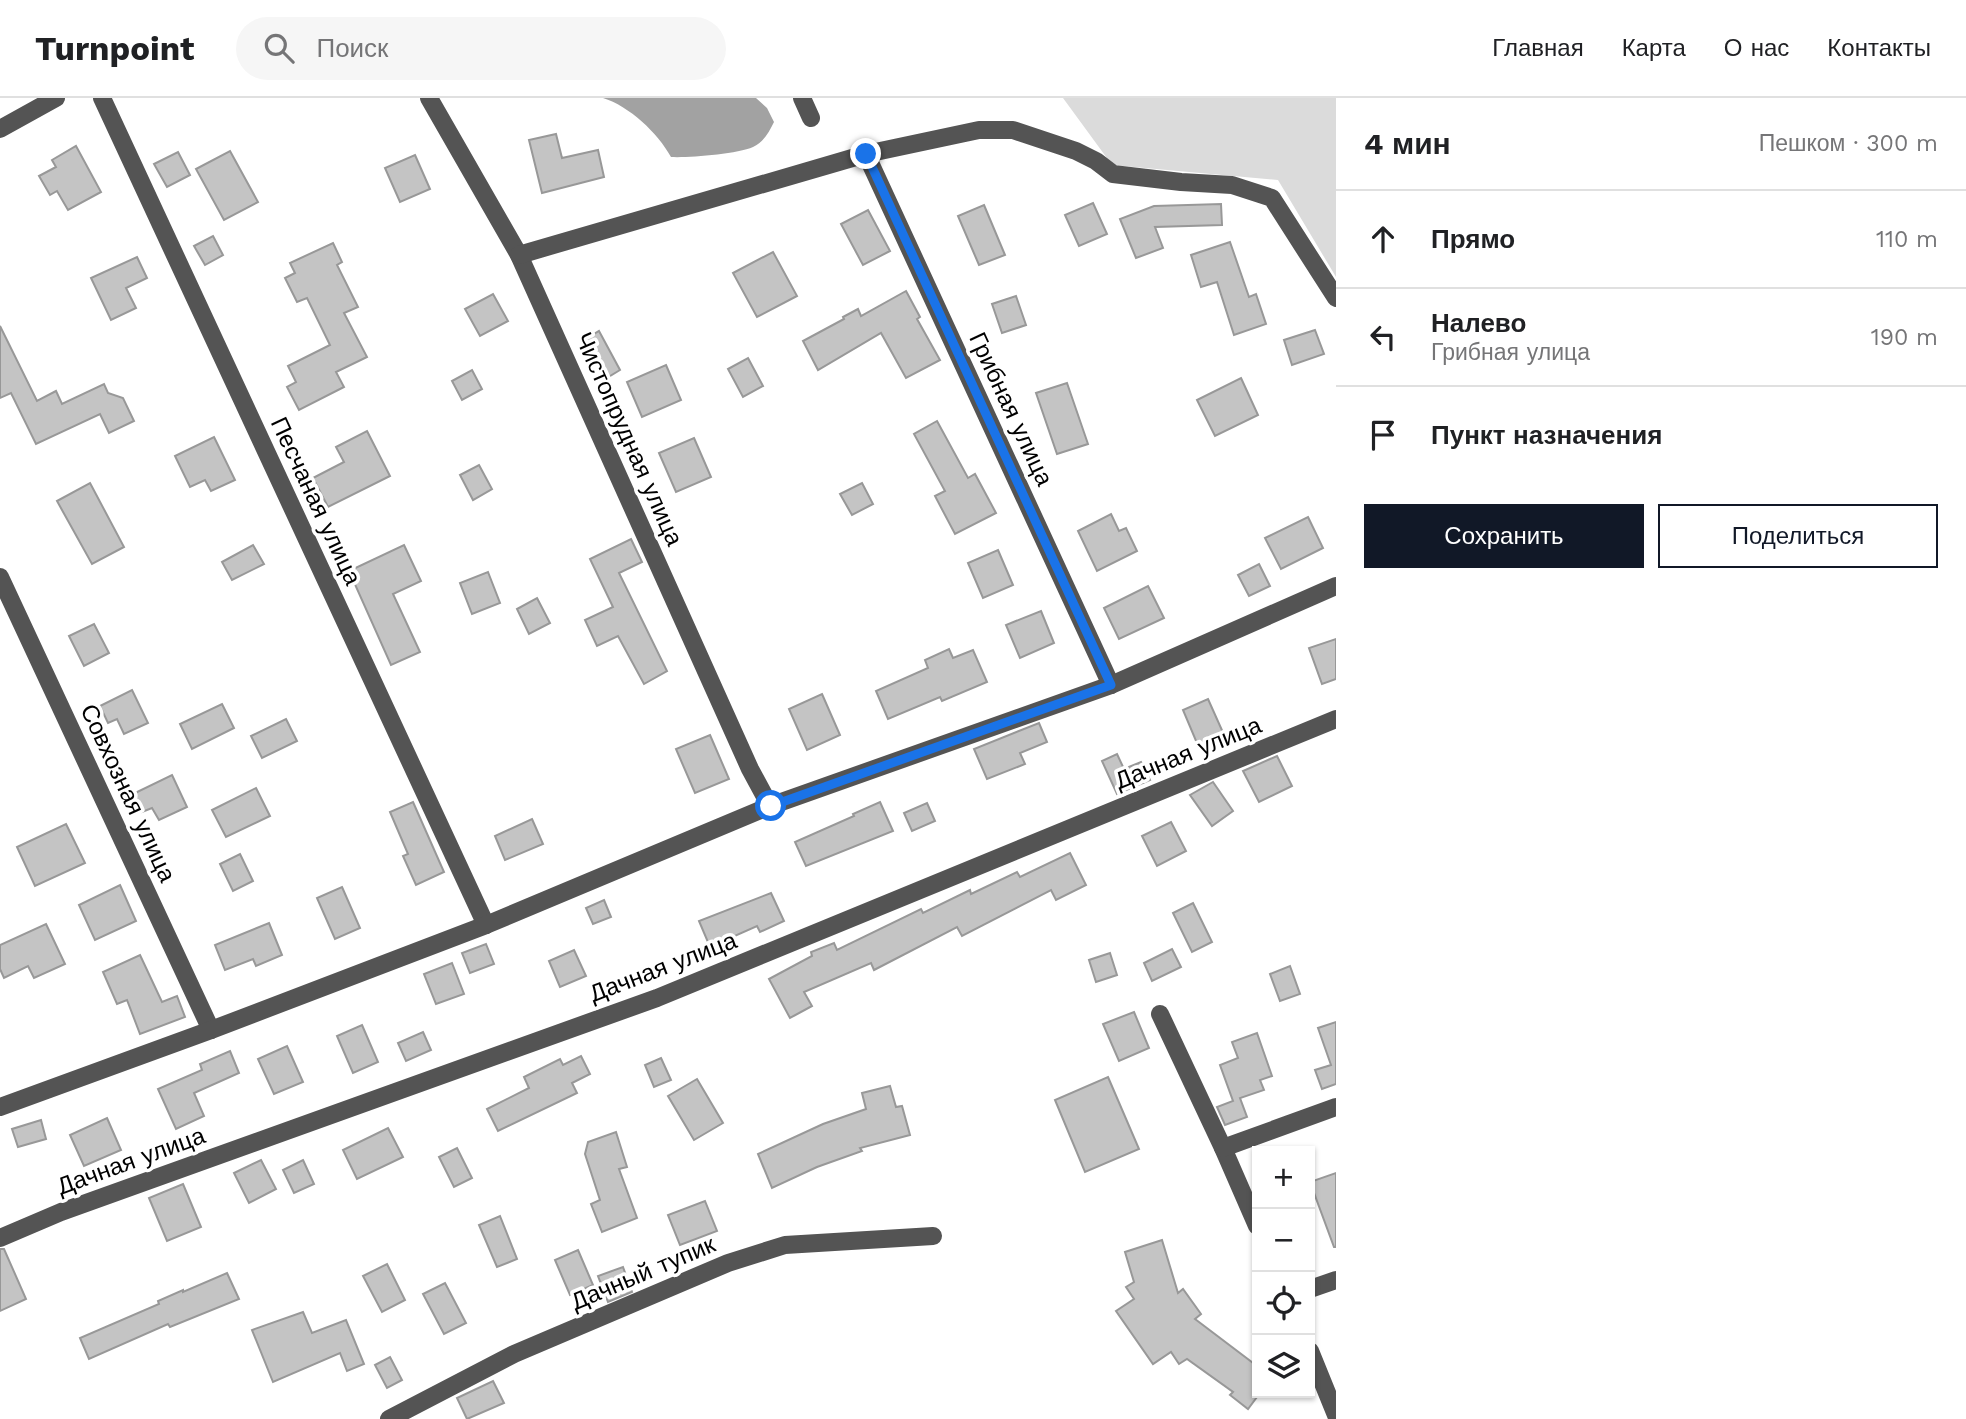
<!DOCTYPE html>
<html lang="ru">
<head>
<meta charset="utf-8">
<style>
	:root { --surface:#fff; --page:#f6f6f6; --text:#202124; --muted:#757577; --line:#e0e0e0; --accent:#111827 }
	body { margin:0; font-family:"Work Sans",sans-serif; background:var(--page); color:var(--text) }
	.controls { position:absolute; right:21px; bottom:21px; display:grid; overflow:hidden; border-radius:0px; box-shadow:0 2px 5px #0004 }
	.controls button { width:63px; height:63px; display:grid; place-items:center; padding:0; border:0; border-bottom:2px solid var(--line); background:var(--surface); color:var(--text); font:35px sans-serif }
	.stop { position:absolute; width:21px; height:21px; margin:-16px; border:5px solid #1a73e8; border-radius:50%; background:#fff }
	.stop.end { background:#1a73e8; border-color:#fff; box-shadow:0 2px 7px #0008 }
	.list { margin:0; padding:0; list-style:none }
	h2 { display:flex; justify-content:space-between; align-items:center; height:91px; margin:0; padding:0 28px; font-size:30px }
	h2 small { font-size:23px; font-weight:400; color:var(--muted) }
	.list li { display:grid; grid-template-columns:46px 1fr auto; gap:21px; align-items:center; box-sizing:border-box; height:98px; padding:0 28px; border-top:2px solid var(--line) }
	.list b { display:block; font-size:26px; white-space:nowrap }
	.list p { margin:0; font-size:23px; white-space:nowrap; color:var(--muted) }
	.list em { font-size:23px; font-style:normal; color:var(--muted) }
	.actions { display:flex; gap:14px; padding:21px 28px }
	.actions a { flex:1; padding:16px 0; border:2px solid var(--accent); border-radius:0px; text-align:center; font-size:24px; color:var(--accent) }
	.actions .main { background:var(--accent); color:#fff }
	.icon { flex:none; width:38px; height:38px; fill:none; stroke:currentColor; stroke-width:2; stroke-linecap:round; stroke-linejoin:round }
	.map { position:relative; flex:none; width:1336px; height:1321px; overflow:hidden }
	header { display:flex; align-items:center; gap:42px; box-sizing:border-box; height:98px; padding:0 35px; background:var(--surface); border-bottom:2px solid var(--line) }
	header strong { font-size:33px }
	nav { display:flex; gap:38px; margin-inline-start:auto; font-size:24px }
	.search { width:490px; height:63px; background:var(--page); display:flex; align-items:center; gap:18px; box-sizing:border-box; padding:0 24px; border-radius:38px; color:var(--muted); font-size:26px }
	main { display:flex }
	aside { flex:1; background:var(--surface) }
	.map>svg:first-child { display:block }
	.green { fill:#dbdbdb }
	.water { fill:#a2a2a2 }
	.building { fill:#c4c4c4; stroke:#989898; stroke-width:2 }
	.lines { fill:none; stroke-linecap:round; stroke-linejoin:round }
	.minor { stroke:#545454; stroke-width:18 }
	.route { stroke:#1a73e8; stroke-width:9 }
	.labels { text-anchor:middle; stroke-width:7; stroke-linejoin:round; paint-order:stroke }
	.street-label { font-size:24px; fill:#000; stroke:#fff }
</style>
</head>
<body>
<header>
<strong>Turnpoint</strong>
<div class="search"><svg class="icon" aria-label="search" viewBox="0 0 24 24"><circle cx="10" cy="10" r="6"/><path d="M15 15l6 6"/></svg>Поиск</div>
<nav><a>Главная</a><a>Карта</a><a>О нас</a><a>Контакты</a></nav>
</header>
<main>
<div class="map">
<svg width="1336" height="1321" viewBox="0 0 1336 1321">
	<rect width="100%" height="100%" fill="#fff"/>
	<!-- green -->
	<polygon class="green" points="1063,0 1336,0 1336,179 1278,82 1112,67"/>
	<!-- water -->
	<path class="water" d="M603,0H756L767,10L774,24C769,34 764,44 753,49C737,56 688,60 671,59C658,35 629,8 603,0Z"/>
	<!-- building -->
	<g class="building">
		<polygon points="556,36 562,60 598,52 604,79 542,95 529,42"/>
		<polygon points="76,48 101,94 68,112 57,93 50,97 39,78 56,69 52,62"/>
		<polygon points="230,53 258,104 224,122 196,71"/>
		<polygon points="178,54 190,77 167,89 154,66"/>
		<polygon points="415,57 430,91 400,104 385,70"/>
		<polygon points="1093,105 1107,136 1079,148 1065,117"/>
		<polygon points="1221,106 1222,127 1155,129 1163,150 1136,160 1120,121 1154,108"/>
		<polygon points="984,107 1005,157 979,167 958,118"/>
		<polygon points="868,112 890,153 863,167 841,126"/>
		<polygon points="213,138 223,157 205,167 194,148"/>
		<polygon points="1230,144 1249,199 1256,196 1266,226 1234,237 1217,184 1201,189 1191,157"/>
		<polygon points="333,145 342,164 337,167 358,209 344,215 367,259 336,274 344,289 299,312 287,289 296,284 288,268 330,247 307,200 297,204 285,180 295,175 290,165"/>
		<polygon points="773,154 797,198 757,219 733,175"/>
		<polygon points="137,159 147,180 126,190 136,210 111,222 91,180"/>
		<polygon points="906,193 920,219 917,221 940,262 906,280 881,235 818,272 803,243 844,221 843,219 858,211 861,218"/>
		<polygon points="493,196 508,223 480,238 465,211"/>
		<polygon points="1016,198 1026,227 1002,235 992,206"/>
		<polygon points="0,228 37,303 56,293 62,306 104,286 108,295 123,300 134,323 109,335 100,316 36,346 11,295 0,300"/>
		<polygon points="1315,232 1324,256 1292,267 1284,242"/>
		<polygon points="599,233 620,272 605,281 584,242"/>
		<polygon points="748,260 763,288 743,299 728,271"/>
		<polygon points="666,267 681,302 642,319 627,284"/>
		<polygon points="472,272 482,291 462,302 452,283"/>
		<polygon points="1241,280 1258,317 1215,338 1197,302"/>
		<polygon points="1067,285 1088,346 1057,356 1036,295"/>
		<polygon points="937,323 968,380 975,376 996,415 955,436 935,398 945,393 914,336"/>
		<polygon points="367,333 390,378 328,409 313,380 344,364 336,349"/>
		<polygon points="214,339 235,382 211,393 205,382 190,389 175,358"/>
		<polygon points="694,340 711,379 676,394 659,355"/>
		<polygon points="479,367 492,391 473,402 460,377"/>
		<polygon points="90,385 124,449 92,466 57,403"/>
		<polygon points="862,385 873,406 852,417 840,396"/>
		<polygon points="1111,416 1119,433 1126,430 1137,453 1097,473 1078,433"/>
		<polygon points="1308,419 1323,450 1281,471 1265,440"/>
		<polygon points="631,441 642,464 619,475 667,573 644,586 618,538 597,548 585,522 613,509 590,461"/>
		<polygon points="253,447 264,466 232,482 222,464"/>
		<polygon points="404,447 421,483 393,496 420,554 391,567 349,473"/>
		<polygon points="998,452 1013,487 983,500 968,465"/>
		<polygon points="1259,466 1270,488 1249,498 1238,477"/>
		<polygon points="488,474 500,505 472,516 460,485"/>
		<polygon points="1148,488 1164,520 1119,541 1104,510"/>
		<polygon points="537,500 550,525 529,536 517,511"/>
		<polygon points="1041,513 1054,545 1020,560 1006,527"/>
		<polygon points="94,526 109,555 84,568 69,538"/>
		<polygon points="1336,541 1336,581 1322,586 1309,550"/>
		<polygon points="949,551 953,560 973,552 987,584 942,603 940,599 888,621 876,593 928,570 925,562"/>
		<polygon points="132,592 148,625 124,636 117,621 108,625 100,608"/>
		<polygon points="822,596 840,637 807,652 789,611"/>
		<polygon points="1208,601 1225,639 1199,650 1183,612"/>
		<polygon points="222,606 234,630 192,651 180,626"/>
		<polygon points="286,621 297,643 262,660 251,638"/>
		<polygon points="1039,625 1047,644 1020,655 1025,666 987,681 974,651"/>
		<polygon points="710,637 729,681 695,695 676,651"/>
		<polygon points="1117,656 1124,671 1141,664 1150,682 1117,696 1102,663"/>
		<polygon points="1277,658 1292,688 1259,704 1243,673"/>
		<polygon points="172,677 187,709 159,722 152,710 142,714 133,696"/>
		<polygon points="1213,684 1233,713 1212,728 1190,697"/>
		<polygon points="256,690 270,718 226,739 212,712"/>
		<polygon points="413,704 444,774 416,787 403,758 408,756 390,714"/>
		<polygon points="880,704 893,733 806,768 795,744 854,718 853,716"/>
		<polygon points="927,705 935,723 912,733 904,715"/>
		<polygon points="532,721 543,746 505,762 495,738"/>
		<polygon points="1171,724 1186,753 1157,768 1142,738"/>
		<polygon points="66,726 85,765 35,788 17,749"/>
		<polygon points="1070,755 1086,787 1056,802 1051,792 962,838 957,829 874,872 871,865 804,894 812,908 790,920 769,881 812,858 811,854 834,845 837,852 921,811 923,815 970,792 971,796 1017,774 1020,779"/>
		<polygon points="240,756 253,783 233,793 220,766"/>
		<polygon points="120,787 136,823 95,842 79,807"/>
		<polygon points="342,789 360,830 335,841 317,800"/>
		<polygon points="771,795 784,823 760,834 757,828 710,849 699,823"/>
		<polygon points="604,802 611,819 593,826 586,810"/>
		<polygon points="1193,805 1212,844 1192,854 1173,815"/>
		<polygon points="269,825 282,857 256,868 253,861 225,872 215,847"/>
		<polygon points="46,826 65,866 34,880 28,868 4,880 0,871 0,847"/>
		<polygon points="486,846 494,866 470,875 462,855"/>
		<polygon points="1172,851 1181,869 1152,883 1144,865"/>
		<polygon points="574,852 586,878 560,889 549,863"/>
		<polygon points="1110,855 1117,877 1096,884 1089,862"/>
		<polygon points="140,857 162,904 177,898 185,919 140,936 127,902 117,906 103,874"/>
		<polygon points="452,865 464,896 436,906 424,876"/>
		<polygon points="1290,868 1300,896 1280,903 1270,876"/>
		<polygon points="1134,914 1149,950 1119,963 1103,926"/>
		<polygon points="1336,924 1336,986 1322,991 1315,972 1331,967 1318,930"/>
		<polygon points="362,927 378,964 353,975 337,938"/>
		<polygon points="423,934 431,952 406,963 398,945"/>
		<polygon points="1257,935 1272,978 1260,982 1264,992 1240,1000 1247,1019 1225,1027 1217,1009 1233,1003 1220,967 1238,960 1232,944"/>
		<polygon points="287,948 303,984 274,996 258,961"/>
		<polygon points="230,953 239,975 194,995 204,1018 176,1031 158,991 202,972 200,966"/>
		<polygon points="581,958 590,976 572,985 577,995 498,1033 487,1011 529,990 524,979 560,961 563,967"/>
		<polygon points="661,960 671,982 654,989 645,967"/>
		<polygon points="1108,979 1139,1051 1085,1074 1055,1002"/>
		<polygon points="697,981 723,1025 694,1042 668,998"/>
		<polygon points="890,988 896,1009 902,1008 910,1037 860,1050 862,1053 817,1069 772,1090 758,1056 823,1026 866,1011 862,995"/>
		<polygon points="107,1020 121,1052 84,1068 70,1037"/>
		<polygon points="41,1022 46,1041 18,1049 12,1031"/>
		<polygon points="388,1030 403,1059 357,1081 343,1052"/>
		<polygon points="616,1034 627,1069 619,1071 637,1120 602,1134 591,1106 600,1102 585,1056 588,1044"/>
		<polygon points="457,1050 472,1080 454,1089 439,1059"/>
		<polygon points="261,1062 276,1091 249,1105 234,1075"/>
		<polygon points="303,1062 314,1086 294,1095 283,1072"/>
		<polygon points="1336,1075 1336,1149 1334,1149 1310,1084"/>
		<polygon points="183,1086 201,1129 167,1143 149,1100"/>
		<polygon points="705,1103 717,1133 680,1147 668,1117"/>
		<polygon points="500,1118 517,1161 497,1169 479,1127"/>
		<polygon points="1162,1142 1178,1195 1183,1191 1201,1216 1195,1221 1257,1268 1257,1299 1248,1311 1230,1297 1233,1294 1187,1261 1179,1266 1171,1254 1153,1266 1116,1213 1134,1201 1126,1189 1134,1184 1125,1154"/>
		<polygon points="0,1151 4,1151 26,1201 0,1213"/>
		<polygon points="578,1152 593,1187 570,1197 555,1162"/>
		<polygon points="387,1166 405,1202 382,1214 363,1178"/>
		<polygon points="623,1169 632,1194 608,1204 598,1178"/>
		<polygon points="227,1175 239,1201 170,1229 168,1226 89,1261 80,1240 159,1206 158,1203 183,1192 183,1194"/>
		<polygon points="445,1185 466,1225 444,1236 423,1196"/>
		<polygon points="303,1214 312,1235 346,1222 364,1266 347,1273 340,1255 273,1284 252,1232"/>
		<polygon points="390,1259 402,1282 387,1290 375,1267"/>
		<polygon points="493,1283 504,1305 467,1321 457,1300"/>
	</g>
	<g class="lines">
		<!-- minor -->
		<g class="minor">
			<polyline points="102,0 486,827"/>
			<polyline points="429,0 519,157 750,671 770,708"/>
			<polyline points="802,0 811,20"/>
			<polyline points="0,31 56,0"/>
			<polyline points="866,56 1111,587"/>
			<polyline points="519,157 866,56 979,32 1013,32 1076,53 1096,63 1113,76 1181,84 1232,87 1272,100 1336,200"/>
			<polyline points="0,479 211,932"/>
			<polyline points="1160,916 1223,1050 1257,1128"/>
			<polyline points="0,1009 211,932 486,827 770,708 1111,587 1336,488"/>
			<polyline points="1223,1050 1336,1009"/>
			<polyline points="0,1140 61,1114 657,900 1336,621"/>
			<polyline points="1310,1191 1336,1182"/>
			<polyline points="1310,1253 1336,1317"/>
			<polyline points="389,1321 514,1256 728,1165 785,1147 933,1138"/>
		</g>
	</g>
	<g class="lines">
		<!-- route -->
		<polyline class="route" points="771,708 1111,587 866,56"/>
	</g>
	<g class="labels">
		<!-- street labels -->
		<g class="street-label">
			<text transform="translate(1011 311) rotate(65)" y="8">Грибная улица</text>
			<text transform="translate(629 341) rotate(66)" y="8">Чистопрудная улица</text>
			<text transform="translate(316 403) rotate(65)" y="8">Песчаная улица</text>
			<text transform="translate(1188 655) rotate(-22)" y="8">Дачная улица</text>
			<text transform="translate(128 695) rotate(65)" y="8">Совхозная улица</text>
			<text transform="translate(663 869) rotate(-21)" y="8">Дачная улица</text>
			<text transform="translate(131 1063) rotate(-20)" y="8">Дачная улица</text>
			<text transform="translate(643 1175) rotate(-23)" y="8">Дачный тупик</text>
		</g>
	</g>
</svg>
<div class="controls">
<button>+</button>
<button>−</button>
<button><svg class="icon" aria-label="locate" viewBox="0 0 24 24"><circle cx="12" cy="12" r="6"/><path d="M12 2v4M12 18v4M2 12h4M18 12h4"/></svg></button>
<button><svg class="icon" aria-label="layers" viewBox="0 0 24 24"><path d="M12 4l9 5-9 5-9-5zM3 14l9 5 9-5"/></svg></button>
</div>
<div class="stop" style="left:771px;top:708px"></div>
<div class="stop end" style="left:866px;top:56px"></div>
</div>
<aside>
<h2>4 мин<small>Пешком · 300 m</small></h2>
<ul class="list">
<li><svg class="icon" aria-label="ahead" viewBox="0 0 24 24"><path d="M12 20V5M6 11l6-6 6 6"/></svg><div><b>Прямо</b></div><em>110 m</em></li>
<li><svg class="icon" aria-label="left" viewBox="0 0 24 24"><path d="M17 20v-9H6M10 6l-5 5 5 5"/></svg><div><b>Налево</b><p>Грибная улица</p></div><em>190 m</em></li>
<li><svg class="icon" aria-label="arrive" viewBox="0 0 24 24"><path d="M6 21V4h12l-3 4 3 4H6"/></svg><div><b>Пункт назначения</b></div></li>
</ul>
<div class="actions"><a class="main">Сохранить</a><a>Поделиться</a></div>
</aside>
</main>
</body>
</html>
